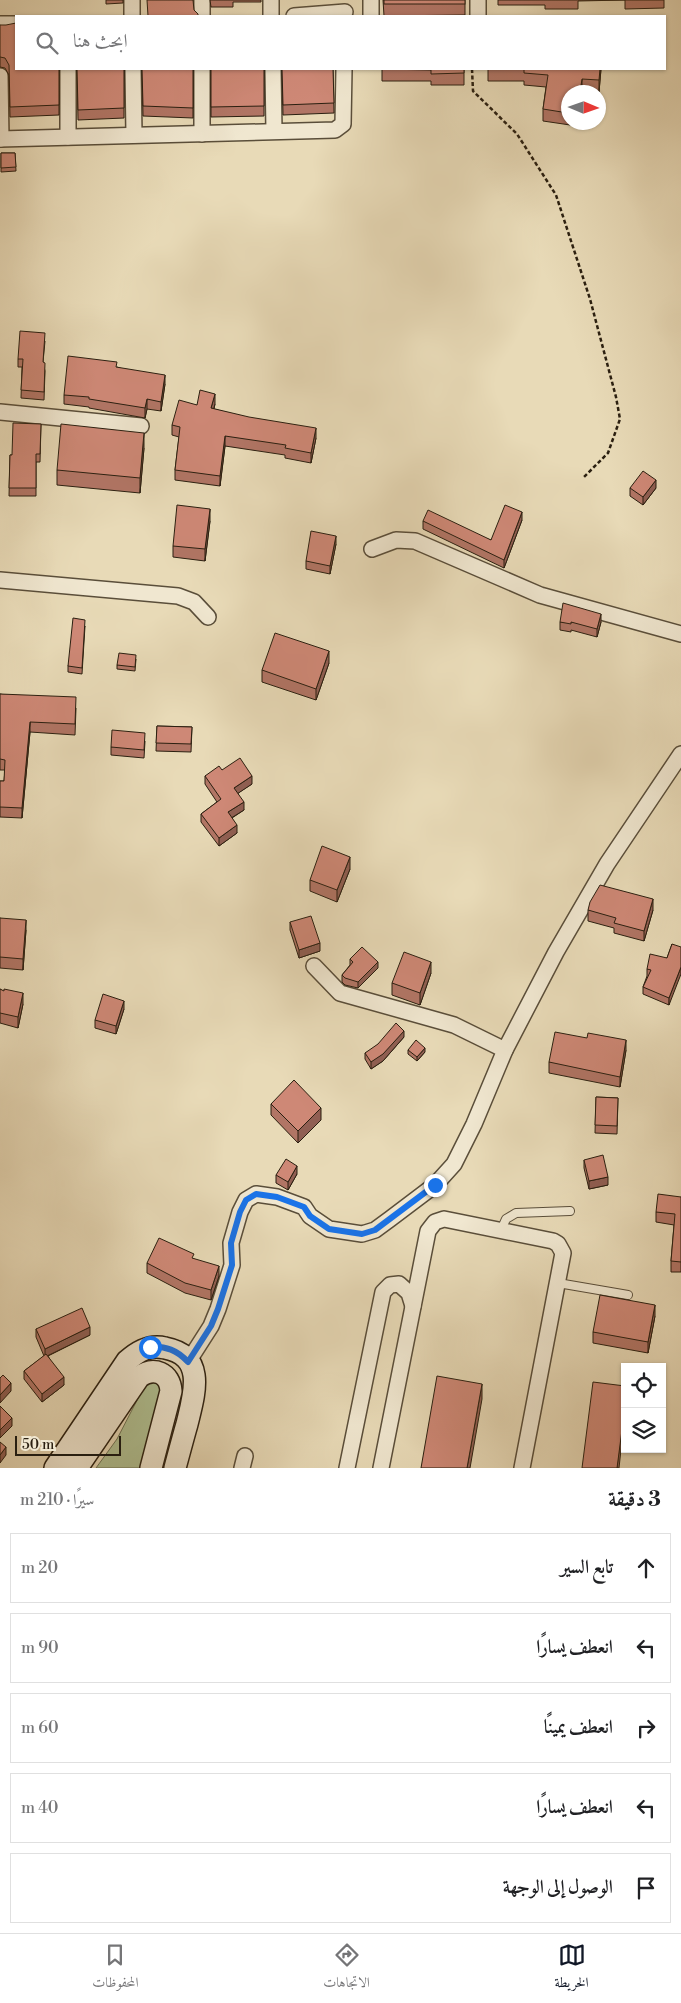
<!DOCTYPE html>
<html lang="ar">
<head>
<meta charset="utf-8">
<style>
	:root { --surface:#fff; --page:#f2f2f2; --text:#202124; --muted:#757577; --line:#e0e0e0; --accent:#111827 }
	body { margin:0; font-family:"Libre Bodoni",Amiri,serif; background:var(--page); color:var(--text); direction:rtl }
	.controls { position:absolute; right:15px; bottom:15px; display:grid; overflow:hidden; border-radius:0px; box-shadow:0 1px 4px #0004 }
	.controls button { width:45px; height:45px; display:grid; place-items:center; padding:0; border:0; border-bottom:1px solid var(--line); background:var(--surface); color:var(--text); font:25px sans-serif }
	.compass { position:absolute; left:561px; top:85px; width:45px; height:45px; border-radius:50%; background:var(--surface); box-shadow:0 1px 4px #0004; rotate:92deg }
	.scale { position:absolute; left:15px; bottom:12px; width:106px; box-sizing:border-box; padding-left:5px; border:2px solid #2a1f10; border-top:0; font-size:14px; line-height:18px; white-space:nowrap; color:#2a1f10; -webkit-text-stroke:4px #f0e7d0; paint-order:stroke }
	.stop { position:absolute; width:15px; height:15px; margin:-11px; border:4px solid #1a73e8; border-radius:50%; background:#fff }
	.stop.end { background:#1a73e8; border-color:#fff; box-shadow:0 1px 5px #0008 }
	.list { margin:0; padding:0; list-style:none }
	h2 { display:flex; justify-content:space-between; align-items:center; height:65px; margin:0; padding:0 20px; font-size:21px }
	h2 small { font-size:16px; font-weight:400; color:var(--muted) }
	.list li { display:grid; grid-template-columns:32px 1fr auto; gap:15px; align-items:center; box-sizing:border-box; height:70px; margin:0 10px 10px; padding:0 10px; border:1px solid var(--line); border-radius:0px }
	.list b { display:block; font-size:19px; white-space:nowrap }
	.list em { font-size:16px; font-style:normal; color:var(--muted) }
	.icon { flex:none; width:28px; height:28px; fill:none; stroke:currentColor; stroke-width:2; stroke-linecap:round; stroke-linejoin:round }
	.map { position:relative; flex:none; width:681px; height:1468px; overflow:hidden; direction:ltr }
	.search { position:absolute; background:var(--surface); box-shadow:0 1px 4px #0004; left:15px; right:15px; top:15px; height:55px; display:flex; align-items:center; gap:12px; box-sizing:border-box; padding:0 18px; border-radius:0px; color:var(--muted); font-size:19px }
	.sheet { height:465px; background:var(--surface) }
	nav { display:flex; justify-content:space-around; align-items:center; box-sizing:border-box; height:70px; border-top:1px solid var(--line); background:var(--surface); font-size:14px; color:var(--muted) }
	nav a { display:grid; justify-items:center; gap:2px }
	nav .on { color:var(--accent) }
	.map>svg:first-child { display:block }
	.green { fill:#b0c193; stroke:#6d7052 }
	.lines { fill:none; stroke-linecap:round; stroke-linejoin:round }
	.lane-casing { stroke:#5a4e3a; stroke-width:10 }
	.street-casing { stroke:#5a4e3a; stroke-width:18 }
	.secondary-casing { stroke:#2a1f10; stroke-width:24 }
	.path { stroke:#2a1f10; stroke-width:2.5; stroke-dasharray:4 2.5; stroke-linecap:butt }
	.lane { stroke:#f0e7d0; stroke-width:8 }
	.street { stroke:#f0e7d0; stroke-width:15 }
	.secondary { stroke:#f0e7d0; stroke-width:21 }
	.wall { fill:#b17565; stroke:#2a1f10 }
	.shaded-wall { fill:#905f53; stroke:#2a1f10 }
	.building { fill:#ce8876; stroke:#2a1f10 }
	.route { stroke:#1a73e8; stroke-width:6 }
</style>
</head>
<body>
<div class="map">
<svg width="681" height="1468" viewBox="0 0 681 1468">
	<rect width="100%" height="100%" fill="#e8dab7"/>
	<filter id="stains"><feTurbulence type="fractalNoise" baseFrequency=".004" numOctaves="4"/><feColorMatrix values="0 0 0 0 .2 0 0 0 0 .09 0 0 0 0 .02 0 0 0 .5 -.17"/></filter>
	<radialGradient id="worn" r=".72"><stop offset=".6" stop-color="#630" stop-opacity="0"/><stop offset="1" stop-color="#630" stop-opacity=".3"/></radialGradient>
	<!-- green -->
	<polygon class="green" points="148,1379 165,1381 144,1468 96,1468 117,1439"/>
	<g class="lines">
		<defs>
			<g id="lane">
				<polyline points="501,1230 506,1219 516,1213 570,1211"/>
				<polyline points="558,1283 628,1295"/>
			</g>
			<g id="street">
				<polyline points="132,0 132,16"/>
				<polyline points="202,0 202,16"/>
				<polyline points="271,0 271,16"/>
				<polyline points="294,16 345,12"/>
				<polyline points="371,16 371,0"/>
				<polyline points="478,16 478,0"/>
				<polyline points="0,24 16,24"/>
				<polyline points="68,69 68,137"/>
				<polyline points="133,69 134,135"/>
				<polyline points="202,69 202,134"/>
				<polyline points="273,69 274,131"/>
				<polyline points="0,76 1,139"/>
				<polyline points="0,139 335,130 343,124 344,69"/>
				<polyline points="0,412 141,426"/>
				<polyline points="372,549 396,540 415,541 540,595 681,634"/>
				<polyline points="0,580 178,596 194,602 208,617"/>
				<polyline points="314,966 340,993 454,1025 505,1050"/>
				<polyline points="188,1362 211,1326 218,1309 232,1265 231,1243 240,1212 246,1200 256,1194 277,1197 304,1207 310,1216 329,1229 362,1234 375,1230 390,1219 435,1185 454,1164 474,1124 505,1050 556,952 607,864 681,754"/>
				<polyline points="242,1468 245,1456"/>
				<polyline points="347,1468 383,1292 390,1285 399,1284 409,1293 413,1306"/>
				<polyline points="381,1468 428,1231 435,1222 444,1219 553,1241 558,1244 563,1253 522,1468"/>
			</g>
			<g id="secondary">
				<path d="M55,1468L127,1361C138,1351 150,1344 165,1348C207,1356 194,1395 187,1424C183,1438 179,1453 175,1468"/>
				<path d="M77,1468L139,1377C154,1366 170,1373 171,1391L151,1468"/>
			</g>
		</defs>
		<!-- lane casing -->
		<use href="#lane" class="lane-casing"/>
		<!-- street casing -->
		<use href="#street" class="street-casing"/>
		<!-- secondary casing -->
		<use href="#secondary" class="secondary-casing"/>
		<!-- path -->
		<polyline class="path" points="472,69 473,91 517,134 556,195 590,299 616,397 620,419 608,453 584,477"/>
		<!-- lane -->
		<use href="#lane" class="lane"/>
		<!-- street -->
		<use href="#street" class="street"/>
		<!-- secondary -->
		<use href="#secondary" class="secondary"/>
	</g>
	<!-- wall -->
	<g class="wall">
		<polygon points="106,0 123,0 123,3 106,4"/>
		<polygon points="210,0 261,0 261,2 233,2 233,7 211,7"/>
		<polygon points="383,0 465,0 465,15 384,16"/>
		<polygon points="498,0 664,0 664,8 625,9 625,0 578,1 578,9 545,9 545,5 498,5"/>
		<polygon points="0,25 59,69 59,115 10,117 9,75 5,68 0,67"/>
		<polygon points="77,69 124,69 124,118 78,120"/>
		<polygon points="142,69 193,69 193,118 143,116"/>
		<polygon points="211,69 264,69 264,116 211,117"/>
		<polygon points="282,69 333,69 334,113 283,115"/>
		<polygon points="382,69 464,69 464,85 431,85 431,81 382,81"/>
		<polygon points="488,69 601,69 599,92 582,91 568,92 568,122 578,122 577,126 543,121 543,109 546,87 524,85 524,81 488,81"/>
		<polygon points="1,153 15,153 16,171 1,172"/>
		<polygon points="45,341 43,362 45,371 44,400 21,398 22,367 18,367 18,359"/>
		<polygon points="117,367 165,384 161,411 147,409 145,418 89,408 89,407 64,404 64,395"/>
		<polygon points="215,404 214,409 316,438 311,463 285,458 285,455 225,446 220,486 175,480 175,470 179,437 172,435 172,425 197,405"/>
		<polygon points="41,424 40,462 36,462 36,496 9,496 10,455 12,455"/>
		<polygon points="144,448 140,493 57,485 57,470"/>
		<polygon points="630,488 656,488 643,505 630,496"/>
		<polygon points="522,520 504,568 423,529 423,521 491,540"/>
		<polygon points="210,521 205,561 173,557 173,546"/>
		<polygon points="336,544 330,574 306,569 306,561"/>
		<polygon points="560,622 601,622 597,637 571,630 571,632 560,630"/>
		<polygon points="85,626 82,674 68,672 68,666"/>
		<polygon points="136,659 135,671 117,669 117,665"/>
		<polygon points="329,663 316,700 262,682 262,670"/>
		<polygon points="0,694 76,708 75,735 30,732 22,818 0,817 0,781 4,781 5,770 0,770"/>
		<polygon points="157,726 192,727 191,752 156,751"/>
		<polygon points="145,741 144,758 111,755 111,747"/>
		<polygon points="222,770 252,784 238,793 244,810 232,818 237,833 219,846 201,822 201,814 217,802 205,784 205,776"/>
		<polygon points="350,869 337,902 310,891 310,880"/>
		<polygon points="588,910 653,910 644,941 614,933 614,928 588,921"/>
		<polygon points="0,918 26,930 23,970 0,968"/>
		<polygon points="290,922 320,951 299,958 290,930"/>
		<polygon points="672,944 669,1005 643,994 643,987 647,976 647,969 667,958"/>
		<polygon points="350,959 378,968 358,988 345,985 342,982 342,975 350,965"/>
		<polygon points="431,973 420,1005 392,995 392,983"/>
		<polygon points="0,989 23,1004 18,1028 0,1023"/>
		<polygon points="124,1009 116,1034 95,1028 95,1020"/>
		<polygon points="404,1037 383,1061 371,1069 365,1059 365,1053"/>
		<polygon points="408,1050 425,1052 417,1061 408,1054"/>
		<polygon points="626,1050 620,1087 549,1073 549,1062"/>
		<polygon points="596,1097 618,1098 617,1134 595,1133"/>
		<polygon points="271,1104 321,1120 298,1143 271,1115"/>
		<polygon points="584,1160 608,1185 589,1189 584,1168"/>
		<polygon points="297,1174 288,1190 276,1183 276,1175"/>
		<polygon points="681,1197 681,1272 671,1272 671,1261 674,1225 656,1222 656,1212"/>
		<polygon points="194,1259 219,1276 211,1300 185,1293 147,1273 147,1263"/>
		<polygon points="655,1316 648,1353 593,1343 593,1332"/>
		<polygon points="36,1329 90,1335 48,1356 64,1385 42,1402 24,1379 24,1371 44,1356 36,1337"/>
	</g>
	<!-- shaded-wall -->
	<g class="shaded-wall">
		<polygon points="600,69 601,69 599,92 599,80"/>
		<polygon points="582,79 582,92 580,92"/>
		<polygon points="165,375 165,384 161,411 161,402"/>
		<polygon points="215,394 215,404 211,418 211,408"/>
		<polygon points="147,399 147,409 145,418 145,408"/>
		<polygon points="316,428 316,438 311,463 311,453"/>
		<polygon points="144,433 144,448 140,493 140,478"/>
		<polygon points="225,436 225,446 220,486 220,476"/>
		<polygon points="656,480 656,488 643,505 643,497"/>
		<polygon points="210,509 210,521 205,561 205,549"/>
		<polygon points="522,512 522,520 504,568 504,560"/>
		<polygon points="336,536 336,544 330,574 330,566"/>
		<polygon points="601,614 601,622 597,637 597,629"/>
		<polygon points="329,651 329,663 316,700 316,689"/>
		<polygon points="30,722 30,732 22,818 22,808"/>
		<polygon points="252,776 252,784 234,796 234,788"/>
		<polygon points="244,802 244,810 228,820 228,812"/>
		<polygon points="237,825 237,833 219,846 219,838"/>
		<polygon points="350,857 350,869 337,902 337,890"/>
		<polygon points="653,899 653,910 644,941 644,931"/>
		<polygon points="26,920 26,930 23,970 23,959"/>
		<polygon points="320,943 320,951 299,958 299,950"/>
		<polygon points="378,962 378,968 358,988 358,982"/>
		<polygon points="431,962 431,973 420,1005 420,993"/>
		<polygon points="681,967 681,974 669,1005 669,998"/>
		<polygon points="23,993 23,1004 18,1028 18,1017"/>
		<polygon points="124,1001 124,1009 116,1034 116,1026"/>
		<polygon points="404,1031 404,1037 383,1061 371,1069 371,1062"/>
		<polygon points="626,1040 626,1050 620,1087 620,1077"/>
		<polygon points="425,1048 425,1052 417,1061 417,1057"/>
		<polygon points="321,1108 321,1120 298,1143 298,1131"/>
		<polygon points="297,1166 297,1174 288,1190 288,1182"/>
		<polygon points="608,1177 608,1185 589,1189 589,1181"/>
		<polygon points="219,1266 219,1276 211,1300 211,1290"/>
		<polygon points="655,1305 655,1316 648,1353 648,1342"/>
		<polygon points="90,1327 90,1335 45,1357 45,1349"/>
		<polygon points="64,1377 64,1385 42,1402 42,1394"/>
		<polygon points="11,1383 11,1391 0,1403 0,1395"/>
		<polygon points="482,1384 482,1399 470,1468 467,1468"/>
		<polygon points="624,1407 624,1422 619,1468 617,1468"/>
		<polygon points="12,1418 12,1426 0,1438 0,1430"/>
		<polygon points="6,1447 6,1455 0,1463 0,1455"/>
	</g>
	<!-- building -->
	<g class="building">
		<polygon points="147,0 193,0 194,10 198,14 198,16 148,16"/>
		<rect x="384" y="0" width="81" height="4"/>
		<polygon points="16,23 16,69 59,69 59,105 10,107 9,65 5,58 0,57 0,25 6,25"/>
		<polygon points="77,69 124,69 124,108 78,110"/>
		<polygon points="142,69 193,69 193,108 143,106"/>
		<polygon points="211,69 264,69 264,106 211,107"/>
		<polygon points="282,69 333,69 334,103 283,105"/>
		<polygon points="382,69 464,69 464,73 431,74 431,70"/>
		<polygon points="488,69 600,69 599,80 582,79 580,92 568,92 568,113 543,109 548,75 524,73 524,69"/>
		<polygon points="1,153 15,153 16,167 1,168"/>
		<polygon points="20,331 45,333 43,362 45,363 44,392 21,390 23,359 18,359"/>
		<polygon points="68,356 117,362 116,367 165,375 161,402 147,399 145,408 89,399 89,397 64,395"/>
		<polygon points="200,390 215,394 211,408 249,417 316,428 311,453 285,448 286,445 225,436 220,476 175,470 180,427 172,425 179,400 197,405"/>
		<polygon points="13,423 41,424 40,454 36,454 36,488 9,488 10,455 12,455"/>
		<polygon points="61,424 144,433 140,478 57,470"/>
		<polygon points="643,471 656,480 643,497 630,488"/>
		<polygon points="177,505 210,509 205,549 173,546"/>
		<polygon points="505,505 522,512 504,560 423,521 428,510 491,540"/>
		<polygon points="311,531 336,536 330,566 306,561"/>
		<polygon points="563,603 601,614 597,629 571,622 571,624 560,622"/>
		<polygon points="73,618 85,620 82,668 68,666"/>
		<polygon points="275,633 329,651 316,689 262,670"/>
		<polygon points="119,653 136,655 135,667 117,665"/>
		<polygon points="0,694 76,697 75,724 30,722 22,808 0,807 0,781 4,781 5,760 0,759"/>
		<polygon points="157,726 192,727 191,744 156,743"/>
		<polygon points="112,730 145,733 144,750 111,747"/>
		<polygon points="240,758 252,776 234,788 244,802 228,812 237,825 219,838 201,814 221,799 205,776 219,766 222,770"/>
		<polygon points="322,846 350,857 337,890 310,880"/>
		<polygon points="600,885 653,899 644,931 614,923 616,918 588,910 590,902"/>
		<polygon points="311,916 320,943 299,950 290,922"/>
		<polygon points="0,918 26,920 23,959 0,957"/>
		<polygon points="672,944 681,947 681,967 669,998 643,987 651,970 647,969 650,954 667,958"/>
		<polygon points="362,947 378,962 358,982 345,978 342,975 353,962 350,959"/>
		<polygon points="404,952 431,962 420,993 392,983"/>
		<polygon points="0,989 4,991 4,989 23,993 18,1017 0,1013"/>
		<polygon points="103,994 124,1001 116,1026 95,1020"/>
		<polygon points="396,1023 404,1031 383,1054 371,1062 365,1053 378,1044"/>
		<polygon points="555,1032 587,1038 588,1033 626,1040 620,1077 549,1062"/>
		<polygon points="416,1040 425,1048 417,1057 408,1050"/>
		<polygon points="294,1080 321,1108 298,1131 271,1104"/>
		<polygon points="596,1097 618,1098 617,1126 595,1125"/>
		<polygon points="603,1155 608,1177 589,1181 584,1160"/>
		<polygon points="286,1159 297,1166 288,1182 276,1175"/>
		<polygon points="658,1194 681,1197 681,1262 671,1261 675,1214 656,1212"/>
		<polygon points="159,1238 194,1254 192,1258 219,1266 211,1290 185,1283 147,1263"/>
		<polygon points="600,1295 655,1305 648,1342 593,1332"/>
		<polygon points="82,1308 90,1327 45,1349 36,1329"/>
		<polygon points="46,1354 64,1377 42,1394 24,1371"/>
		<polygon points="3,1375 11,1383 0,1395 0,1378"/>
		<polygon points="437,1376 482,1384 467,1468 421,1468"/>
		<polygon points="593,1382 625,1386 625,1407 617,1468 582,1468"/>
		<polygon points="0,1406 12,1418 0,1430"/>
		<polygon points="0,1442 6,1447 0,1455"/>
	</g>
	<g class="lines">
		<!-- route -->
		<path class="route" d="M150,1347C166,1346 177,1350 188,1362L211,1326L218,1309L232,1265L231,1243L240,1212L246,1200L256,1194L277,1197L304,1207L310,1216L329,1229L362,1234L375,1230L435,1185"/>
	</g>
	<rect width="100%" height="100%" filter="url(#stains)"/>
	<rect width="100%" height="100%" fill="url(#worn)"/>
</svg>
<div class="controls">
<button><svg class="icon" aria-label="locate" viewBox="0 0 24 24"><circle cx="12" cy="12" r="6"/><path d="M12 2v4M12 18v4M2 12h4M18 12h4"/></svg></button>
<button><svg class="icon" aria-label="layers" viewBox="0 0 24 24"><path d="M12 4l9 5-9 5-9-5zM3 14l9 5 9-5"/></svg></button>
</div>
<svg class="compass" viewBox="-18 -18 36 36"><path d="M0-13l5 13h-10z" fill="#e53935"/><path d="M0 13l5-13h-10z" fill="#757577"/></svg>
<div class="scale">50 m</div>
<div class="stop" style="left:150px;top:1347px"></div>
<div class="stop end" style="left:435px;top:1185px"></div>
<div class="search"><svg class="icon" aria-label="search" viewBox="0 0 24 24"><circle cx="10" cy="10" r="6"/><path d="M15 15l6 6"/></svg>ابحث هنا</div>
</div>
<section class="sheet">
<h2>3 دقيقة<small>سيرًا · 210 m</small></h2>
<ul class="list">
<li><svg class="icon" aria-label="ahead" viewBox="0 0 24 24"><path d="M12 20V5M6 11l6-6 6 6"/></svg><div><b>تابع السير</b></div><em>20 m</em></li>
<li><svg class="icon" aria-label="left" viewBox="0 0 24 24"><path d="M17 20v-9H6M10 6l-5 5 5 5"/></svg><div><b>انعطف يسارًا</b></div><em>90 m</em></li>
<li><svg class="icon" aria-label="right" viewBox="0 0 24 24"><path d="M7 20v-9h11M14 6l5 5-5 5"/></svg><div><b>انعطف يمينًا</b></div><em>60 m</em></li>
<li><svg class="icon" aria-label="left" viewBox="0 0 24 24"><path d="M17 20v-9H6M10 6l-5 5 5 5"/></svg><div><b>انعطف يسارًا</b></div><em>40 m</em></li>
<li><svg class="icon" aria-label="arrive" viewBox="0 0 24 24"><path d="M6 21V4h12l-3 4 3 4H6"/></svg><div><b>الوصول إلى الوجهة</b></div></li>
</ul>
</section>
<nav>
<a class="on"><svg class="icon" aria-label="map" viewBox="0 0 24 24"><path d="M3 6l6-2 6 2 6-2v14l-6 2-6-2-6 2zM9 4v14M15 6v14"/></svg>الخريطة</a>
<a><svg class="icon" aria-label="directions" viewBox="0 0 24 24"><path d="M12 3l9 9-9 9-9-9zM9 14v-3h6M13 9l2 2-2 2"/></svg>الاتجاهات</a>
<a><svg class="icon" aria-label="saved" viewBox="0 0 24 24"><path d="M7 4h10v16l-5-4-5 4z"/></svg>المحفوظات</a>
</nav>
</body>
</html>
